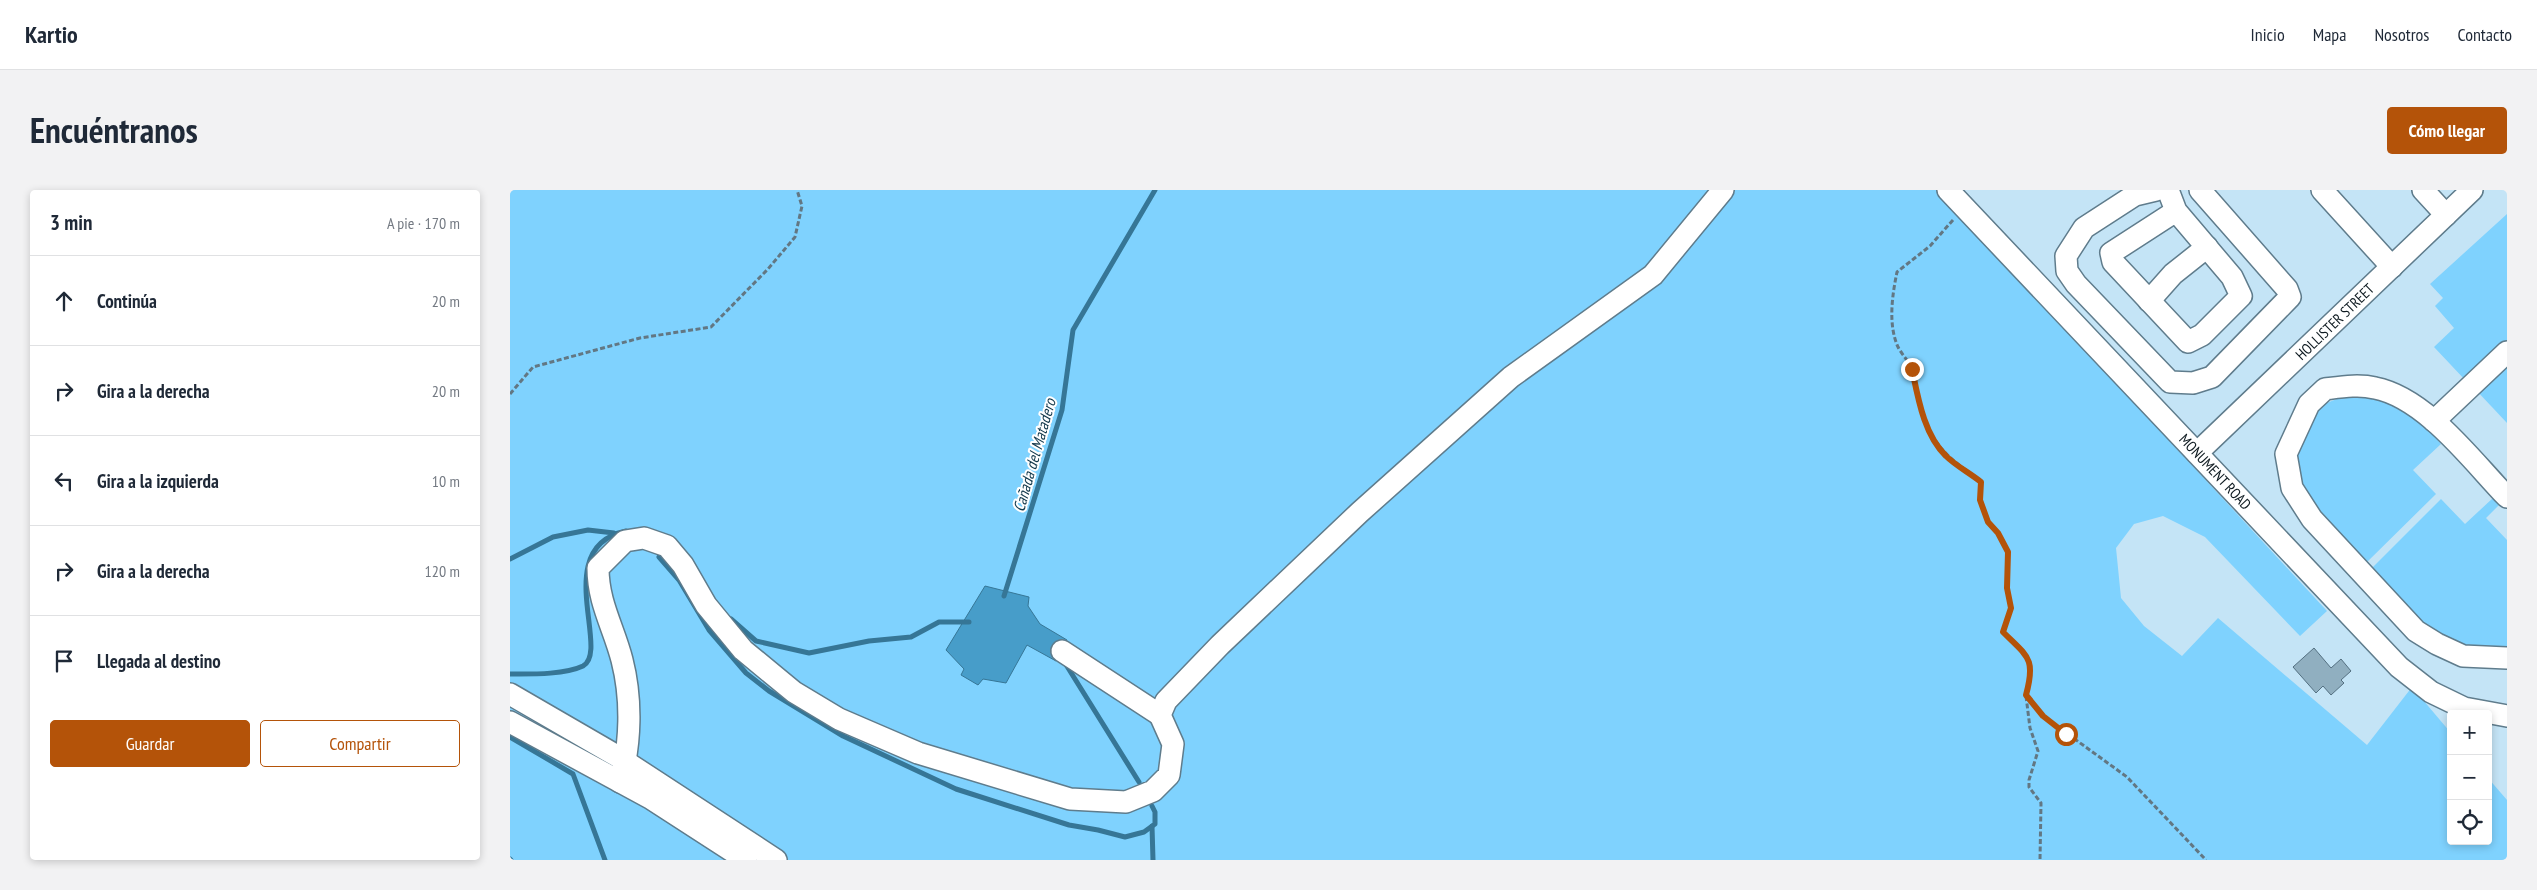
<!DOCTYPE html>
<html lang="es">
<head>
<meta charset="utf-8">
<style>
	:root { --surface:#fff; --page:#f2f2f3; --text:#1f2937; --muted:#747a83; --line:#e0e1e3; --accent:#b45309 }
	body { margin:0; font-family:"PT Sans Narrow",sans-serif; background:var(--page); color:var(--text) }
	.controls { position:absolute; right:15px; bottom:15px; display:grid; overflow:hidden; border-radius:5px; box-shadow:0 2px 8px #0003 }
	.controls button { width:45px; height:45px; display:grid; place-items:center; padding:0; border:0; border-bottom:1px solid var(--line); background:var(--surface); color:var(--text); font:25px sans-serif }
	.stop { position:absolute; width:15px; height:15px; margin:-11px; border:4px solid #b45309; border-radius:50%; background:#fff }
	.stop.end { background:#b45309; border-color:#fff; box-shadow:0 1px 5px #0008 }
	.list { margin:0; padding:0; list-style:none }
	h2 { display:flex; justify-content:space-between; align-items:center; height:65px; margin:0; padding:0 20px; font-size:21px }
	h2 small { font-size:16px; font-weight:400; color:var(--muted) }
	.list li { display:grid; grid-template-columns:32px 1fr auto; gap:15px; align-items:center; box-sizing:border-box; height:90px; padding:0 20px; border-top:1px solid var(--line) }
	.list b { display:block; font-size:19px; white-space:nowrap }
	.list em { font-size:16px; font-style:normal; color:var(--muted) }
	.actions { display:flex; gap:10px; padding:15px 20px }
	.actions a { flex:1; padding:11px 0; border:1px solid var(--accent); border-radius:5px; text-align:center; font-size:18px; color:var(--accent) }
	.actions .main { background:var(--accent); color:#fff }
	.icon { flex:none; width:28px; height:28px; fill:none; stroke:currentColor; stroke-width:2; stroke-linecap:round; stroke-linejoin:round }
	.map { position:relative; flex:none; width:1997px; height:670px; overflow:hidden; border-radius:5px }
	header { display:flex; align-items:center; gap:30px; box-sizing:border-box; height:70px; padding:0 25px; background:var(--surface); border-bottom:1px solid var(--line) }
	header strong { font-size:24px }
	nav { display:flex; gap:28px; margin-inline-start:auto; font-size:18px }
	.intro { display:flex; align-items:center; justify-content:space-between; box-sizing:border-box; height:120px; padding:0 30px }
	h1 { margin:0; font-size:35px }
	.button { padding:12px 22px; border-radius:5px; background:var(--accent); color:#fff; font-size:18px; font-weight:700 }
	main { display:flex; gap:30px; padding:0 30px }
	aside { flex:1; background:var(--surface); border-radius:5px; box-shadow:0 2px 8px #0003 }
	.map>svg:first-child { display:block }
	.green { fill:#7fd2fe }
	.water { fill:#479dc9; stroke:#367696 }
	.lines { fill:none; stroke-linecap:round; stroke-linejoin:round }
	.stream { stroke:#367696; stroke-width:5 }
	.building { fill:#90afc0; stroke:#547081 }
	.minor-casing { stroke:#5f7c8c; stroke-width:24 }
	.path { stroke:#627783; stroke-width:3; stroke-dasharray:5 2.5; stroke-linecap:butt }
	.minor { stroke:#fff; stroke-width:21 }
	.route { stroke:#b45309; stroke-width:6 }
	.labels { text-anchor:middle; stroke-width:4; stroke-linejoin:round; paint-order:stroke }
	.street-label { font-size:15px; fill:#0e1a20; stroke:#fff }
	.water-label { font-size:16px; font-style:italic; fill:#11374a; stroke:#fff }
</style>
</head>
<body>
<header>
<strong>Kartio</strong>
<nav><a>Inicio</a><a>Mapa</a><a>Nosotros</a><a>Contacto</a></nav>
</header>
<div class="intro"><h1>Encuéntranos</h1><a class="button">Cómo llegar</a></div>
<main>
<aside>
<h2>3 min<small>A pie · 170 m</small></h2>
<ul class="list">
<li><svg class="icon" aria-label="ahead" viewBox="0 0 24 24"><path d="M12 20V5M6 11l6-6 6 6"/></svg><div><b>Continúa</b></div><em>20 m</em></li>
<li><svg class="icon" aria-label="right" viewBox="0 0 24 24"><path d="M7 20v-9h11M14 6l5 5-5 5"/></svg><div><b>Gira a la derecha</b></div><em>20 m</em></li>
<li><svg class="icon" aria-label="left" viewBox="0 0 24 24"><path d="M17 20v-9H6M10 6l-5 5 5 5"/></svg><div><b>Gira a la izquierda</b></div><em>10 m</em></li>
<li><svg class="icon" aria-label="right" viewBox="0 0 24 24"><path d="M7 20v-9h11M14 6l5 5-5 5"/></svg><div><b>Gira a la derecha</b></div><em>120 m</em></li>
<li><svg class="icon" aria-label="arrive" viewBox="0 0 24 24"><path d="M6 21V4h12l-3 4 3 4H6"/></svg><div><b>Llegada al destino</b></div></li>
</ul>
<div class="actions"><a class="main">Guardar</a><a>Compartir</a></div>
</aside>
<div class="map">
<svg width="1997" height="670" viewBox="0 0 1997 670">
	<rect width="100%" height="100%" fill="#c4e4f6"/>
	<!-- green -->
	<g class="green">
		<polygon points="0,0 1427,0 1817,421 1790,446 1695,347 1653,326 1624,334 1606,358 1611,408 1634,436 1672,466 1708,428 1857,555 1902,497 1941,543 1941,651 1978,651 1978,588 1997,610 1997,670 0,670"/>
		<polygon points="1997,24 1997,155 1957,192 1924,157 1944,138 1925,116 1933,108 1920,94"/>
		<polygon points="1997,171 1997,233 1966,200"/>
		<polygon points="1865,203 1912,231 1931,254 1903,280 1926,304 1855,374 1799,314 1787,287 1785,270 1790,243 1812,215 1834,206"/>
		<polygon points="1983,308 1989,315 1976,328 1997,350 1997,462 1966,461 1925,446 1860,380 1931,309 1955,334"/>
	</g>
	<!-- water -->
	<polygon class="water" points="475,396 519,407 518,416 530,434 557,450 546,471 517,455 496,493 473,489 468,495 451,485 454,479 436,460"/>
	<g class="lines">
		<!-- stream -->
		<g class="stream">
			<polyline points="149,367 169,390 199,440 236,483 259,501 333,546 446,599 559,635 588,640 615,647 634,642 645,634 645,622 642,616"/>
			<polyline points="0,369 43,347 78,340 104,343"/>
			<polyline points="494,406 552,220 563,140 645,0"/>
			<polyline points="221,429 246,451 299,463 359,451 401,447 429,432 459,432"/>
			<polyline points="555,473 629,592"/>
			<path d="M0,484C20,484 54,485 73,476C101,461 40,357 116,341"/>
			<polyline points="0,547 63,584 95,670"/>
			<polyline points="642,636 643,670"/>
			<polyline points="0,669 1,670"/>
		</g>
	</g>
	<!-- building -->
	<polygon class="building" points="1804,458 1821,478 1831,469 1841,481 1831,490 1834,493 1821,505 1813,496 1806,503 1783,477"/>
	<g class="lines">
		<defs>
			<g id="minor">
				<polyline points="1438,0 1889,477 1921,502 1954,518 1997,526"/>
				<polyline points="1646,0 1625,5 1574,38 1556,66 1557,81 1566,94 1660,192 1683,193 1702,187 1780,107 1777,99 1690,0"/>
				<polyline points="1658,0 1666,21 1722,87 1731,106 1692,145 1678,152 1603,72 1601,63 1666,21"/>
				<polyline points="1812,0 1882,77"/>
				<polyline points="1913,0 1936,25"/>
				<polyline points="1639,111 1663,84 1697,57"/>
				<polyline points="1924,231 1997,162"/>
				<polyline points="1687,263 1962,0"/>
				<path d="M1997,307C1962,271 1916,208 1865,198C1849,194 1831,197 1815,199L1799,214L1776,264L1782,298L1802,329L1906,441L1927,454L1953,466L1997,468"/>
				<polyline points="552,461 650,525"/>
				<polyline points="0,504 107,566 266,670"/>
				<polyline points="0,532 140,608 236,670"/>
				<path d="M110,592C121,554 122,509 112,470C104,438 88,413 88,378L115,351L134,348L157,356L173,375L196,415L233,460L284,502L329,529L408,563L560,609L616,612L643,601L659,585L663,554L650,525L656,511L710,455L850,322L1001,187L1143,85L1213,0"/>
			</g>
		</defs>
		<!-- minor casing -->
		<use href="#minor" class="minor-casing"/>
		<!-- path -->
		<g class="path">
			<path d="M1443,30L1420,56L1387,82C1382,106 1378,135 1388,157C1392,165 1400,172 1402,180C1406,191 1406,203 1409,214C1421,255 1438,268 1471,291V310L1478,332L1488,343L1498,362L1497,398L1501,418L1493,442C1518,467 1526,468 1516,505L1533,526L1617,587L1696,670"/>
			<polyline points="0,204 23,177 130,148 201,137 258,79 285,47 292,16 287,0"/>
			<polyline points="1516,506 1520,538 1528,561 1519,590 1519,597 1531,613 1530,670"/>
		</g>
		<!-- minor -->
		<use href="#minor" class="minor"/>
	</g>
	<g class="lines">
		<!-- route -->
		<path class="route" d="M1402,179C1408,208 1414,245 1436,266C1446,276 1460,283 1471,292L1470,310L1478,332L1488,343L1498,362L1497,398L1501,418L1493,442C1518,467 1526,468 1516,505L1533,526L1556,544"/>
	</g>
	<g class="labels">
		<!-- street labels -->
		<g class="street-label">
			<text transform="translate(1825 132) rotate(-44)" y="5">HOLLISTER STREET</text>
			<text transform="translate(1705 282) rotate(47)" y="5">MONUMENT ROAD</text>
		</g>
		<!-- water labels -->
		<g class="water-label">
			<text transform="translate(524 265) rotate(-74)" y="6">Cañada del Matadero</text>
		</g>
	</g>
</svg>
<div class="controls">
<button>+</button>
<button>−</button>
<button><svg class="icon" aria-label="locate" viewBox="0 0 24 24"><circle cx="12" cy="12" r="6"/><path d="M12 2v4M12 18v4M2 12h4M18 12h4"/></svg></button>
</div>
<div class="stop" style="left:1556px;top:544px"></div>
<div class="stop end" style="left:1402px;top:179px"></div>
</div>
</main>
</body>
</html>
